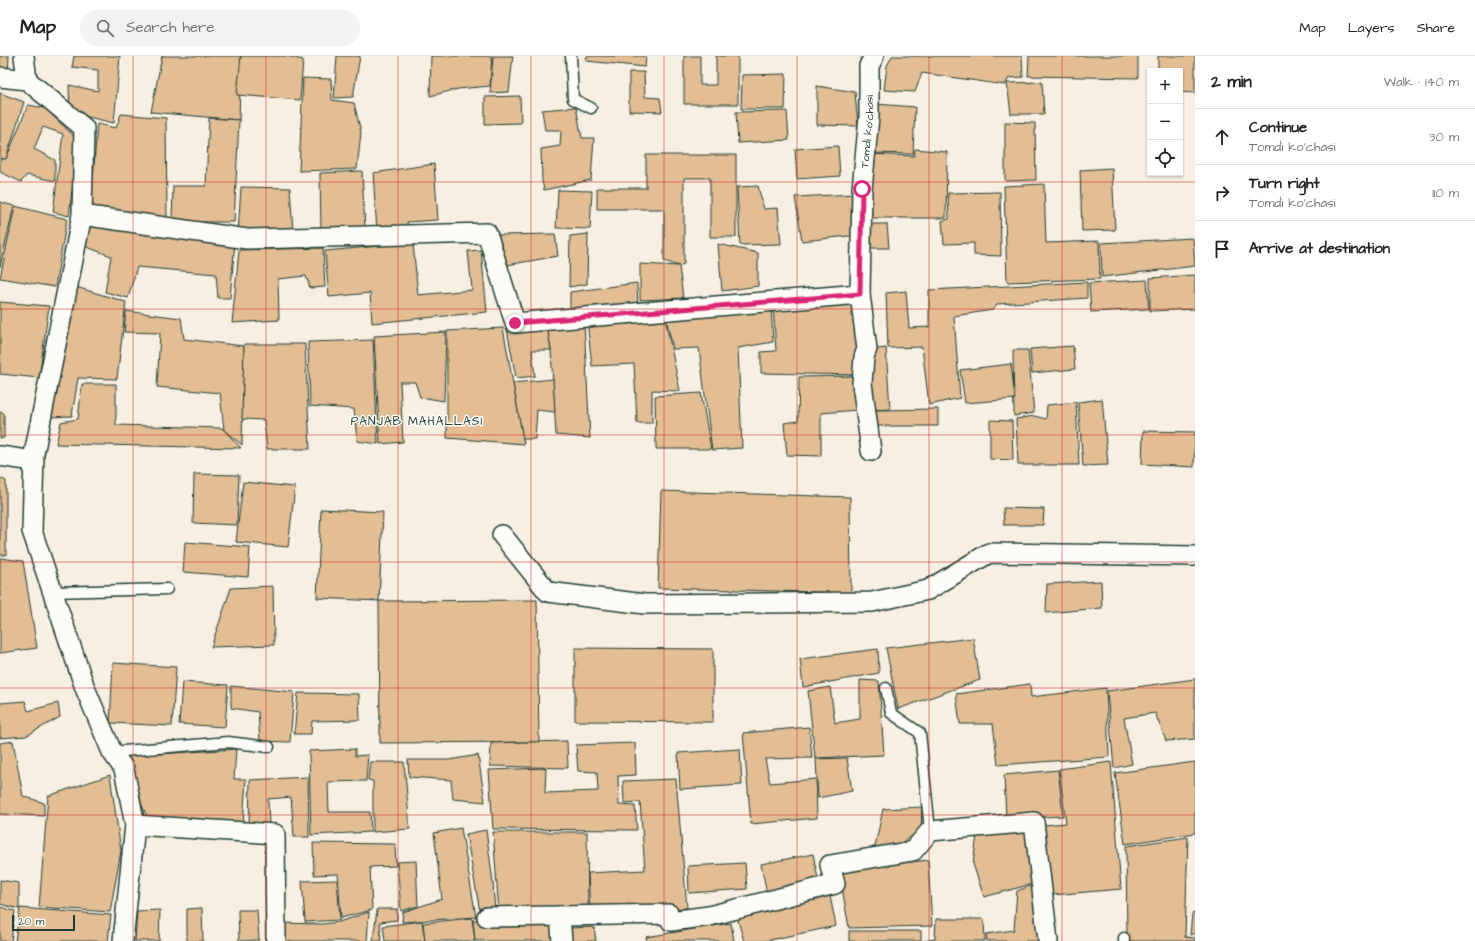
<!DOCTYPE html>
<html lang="en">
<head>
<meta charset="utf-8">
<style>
	:root { --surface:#fff; --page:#f2f2f2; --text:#202124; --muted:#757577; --line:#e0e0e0 }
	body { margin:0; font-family:"Architects Daughter",sans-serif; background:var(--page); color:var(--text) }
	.controls { position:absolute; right:12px; top:12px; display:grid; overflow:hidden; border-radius:0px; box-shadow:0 1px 3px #0004 }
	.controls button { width:36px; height:36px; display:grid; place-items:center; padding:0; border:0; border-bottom:1px solid var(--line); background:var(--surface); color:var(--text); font:20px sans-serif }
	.scale { position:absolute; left:12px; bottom:10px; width:63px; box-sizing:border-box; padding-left:4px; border:2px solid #1f3d34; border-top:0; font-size:11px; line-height:14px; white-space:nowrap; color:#1f3d34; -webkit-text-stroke:3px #fdfcf7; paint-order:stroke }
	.stop { position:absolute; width:12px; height:12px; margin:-9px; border:3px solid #db2777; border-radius:50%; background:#fff }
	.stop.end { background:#db2777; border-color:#fff; box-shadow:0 1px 4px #0008 }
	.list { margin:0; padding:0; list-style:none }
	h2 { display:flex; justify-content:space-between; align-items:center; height:52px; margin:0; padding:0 16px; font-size:17px }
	h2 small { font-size:13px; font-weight:400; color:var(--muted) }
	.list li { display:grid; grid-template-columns:26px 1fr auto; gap:12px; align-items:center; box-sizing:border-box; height:56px; padding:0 16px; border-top:1px solid var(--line) }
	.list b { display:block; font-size:15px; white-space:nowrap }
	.list p { margin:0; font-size:13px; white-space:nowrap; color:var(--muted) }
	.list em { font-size:13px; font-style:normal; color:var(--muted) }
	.icon { flex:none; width:22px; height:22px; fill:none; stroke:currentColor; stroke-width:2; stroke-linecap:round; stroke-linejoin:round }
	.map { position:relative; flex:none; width:1195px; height:885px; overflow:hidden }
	header { display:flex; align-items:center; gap:24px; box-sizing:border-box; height:56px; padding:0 20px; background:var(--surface); border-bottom:1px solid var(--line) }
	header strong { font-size:19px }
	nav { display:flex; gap:22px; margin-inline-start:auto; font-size:14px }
	.search { width:280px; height:36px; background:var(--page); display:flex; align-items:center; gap:10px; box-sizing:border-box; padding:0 14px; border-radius:22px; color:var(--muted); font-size:15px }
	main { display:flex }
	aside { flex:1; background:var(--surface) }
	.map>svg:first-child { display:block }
	.building { fill:#e3bd93; stroke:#1f3d34 }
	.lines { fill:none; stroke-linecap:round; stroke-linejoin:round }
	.lane-casing { stroke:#1f3d34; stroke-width:13 }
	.street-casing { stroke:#1f3d34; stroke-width:22 }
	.lane { stroke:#fdfcf7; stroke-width:10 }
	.street { stroke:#fdfcf7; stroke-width:19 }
	.route { stroke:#db2777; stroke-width:5 }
	.grid { fill:none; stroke:#d62828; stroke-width:1; stroke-opacity:0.55 }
	.labels { text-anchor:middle; stroke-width:3; stroke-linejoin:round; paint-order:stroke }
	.street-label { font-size:11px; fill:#1f3d34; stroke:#fdfcf7 }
	.neighbourhood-label { font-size:12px; letter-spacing:1px; fill:#1f3d34; stroke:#fdfcf7 }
</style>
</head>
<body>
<header>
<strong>Map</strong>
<div class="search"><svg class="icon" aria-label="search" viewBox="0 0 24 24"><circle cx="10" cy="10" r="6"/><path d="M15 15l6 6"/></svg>Search here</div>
<nav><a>Map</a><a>Layers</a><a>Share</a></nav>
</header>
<main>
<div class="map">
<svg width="1195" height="885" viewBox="0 0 1195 885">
	<rect width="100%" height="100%" fill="#f8efe3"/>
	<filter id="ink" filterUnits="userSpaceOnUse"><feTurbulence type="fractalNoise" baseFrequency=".025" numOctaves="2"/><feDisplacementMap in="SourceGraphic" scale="8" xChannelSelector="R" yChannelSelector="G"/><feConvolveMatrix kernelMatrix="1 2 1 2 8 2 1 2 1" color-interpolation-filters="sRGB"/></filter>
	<g filter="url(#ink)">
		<!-- building -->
		<g class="building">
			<polygon points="0,0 9,0 8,19 0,18"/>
			<polygon points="74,0 120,0 114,67 70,57 69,29 98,35 98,14 72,11"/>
			<polygon points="162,0 241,0 239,64 151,56"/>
			<polygon points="241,0 287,0 303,4 300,44 237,39"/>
			<polygon points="337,0 360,0 353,41 334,42"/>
			<polygon points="431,0 492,0 490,30 458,33 430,40"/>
			<polygon points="493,0 513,0 509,36 490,37"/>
			<polygon points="587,0 646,0 645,11 586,5"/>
			<polygon points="684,0 700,0 700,29 716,29 716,0 738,0 738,48 684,48"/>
			<polygon points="892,0 1022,0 1023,21 1009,22 1005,29 922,17 915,36 884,34 887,10"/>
			<polygon points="1029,0 1138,0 1138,22 1028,20"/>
			<polygon points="1158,0 1195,0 1195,37 1180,36 1180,15 1158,15"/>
			<polygon points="629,16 644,16 645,41 660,42 662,56 629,55"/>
			<polygon points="786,18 785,53 741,53 742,19"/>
			<polygon points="303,22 331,23 332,44 354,47 361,76 357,113 299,115"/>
			<polygon points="1042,26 1044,58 1011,58 1007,27"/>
			<polygon points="817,30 855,36 858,70 817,69"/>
			<polygon points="0,37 24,46 6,103 0,103"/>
			<polygon points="520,40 521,67 485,68 485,41"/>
			<polygon points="876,48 915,51 913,98 873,97"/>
			<polygon points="28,49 45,52 78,84 69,160 53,156 63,78 43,71 34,93 55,104 55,125 27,119 21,126 0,116 0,103 6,103"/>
			<polygon points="576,51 582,82 594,82 591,124 544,134 542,125 541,93 560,90 561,74 545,74 542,54"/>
			<polygon points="787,55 789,84 738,87 736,56"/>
			<polygon points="121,58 166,62 167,164 91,152 97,68 116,72"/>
			<polygon points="209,62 239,64 234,166 172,166 173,130 206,130"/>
			<polygon points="1005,66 1035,67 1036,124 1005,125"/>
			<polygon points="838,90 840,120 797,123 795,93"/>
			<polygon points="915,93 947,96 946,162 872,162 868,98 914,100"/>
			<polygon points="646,99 736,99 736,181 710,181 710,122 684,122 684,208 679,210 664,205 664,153 597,153 597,132 646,132"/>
			<polygon points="434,108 438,164 407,166 408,174 377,176 373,117"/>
			<polygon points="1112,112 1115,174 1082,175 1080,114"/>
			<polygon points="362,115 365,173 321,175 320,117"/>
			<polygon points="1044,128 1046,187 1099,185 1100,223 1007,226 1004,130"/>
			<polygon points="758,130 764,153 778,152 781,188 740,189 737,131"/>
			<polygon points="241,131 290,132 293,175 238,176"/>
			<polygon points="558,134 592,135 590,173 556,172"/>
			<polygon points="1000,136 1001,200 974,199 974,187 944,188 942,165 949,163 948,137"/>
			<polygon points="855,138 858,179 802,185 795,141"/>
			<polygon points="0,146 14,150 0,211"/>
			<polygon points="15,150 67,163 55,231 0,222"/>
			<polygon points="89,166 235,186 230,242 218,242 216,218 137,211 128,242 105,236 111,200 84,190"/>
			<polygon points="870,168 887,168 889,192 870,192"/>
			<polygon points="555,178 558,200 507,209 497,179"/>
			<polygon points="588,178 587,228 569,231 570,180"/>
			<polygon points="1193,182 1195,210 1102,221 1101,187"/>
			<polygon points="413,187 418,239 472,234 468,195 481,194 487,256 372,267 370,237 329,241 325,195"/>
			<polygon points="718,188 758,197 758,230 722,235"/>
			<polygon points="323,192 325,231 310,232 306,220 278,223 279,264 232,267 239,194"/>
			<polygon points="640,208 679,210 683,242 640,244"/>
			<polygon points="1195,219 1195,253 1150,255 1150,222"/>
			<polygon points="1147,224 1149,253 1091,256 1089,227"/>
			<polygon points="1087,226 1087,242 998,248 993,254 954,260 960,342 929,349 922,291 888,292 886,237 906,235 909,272 929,271 929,234"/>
			<polygon points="637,227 638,252 570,258 570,236"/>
			<polygon points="76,231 126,246 117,323 78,322 72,360 50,361"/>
			<polygon points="0,246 49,250 39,322 0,318"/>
			<polygon points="857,246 857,319 761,317 761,296 776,295 773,248"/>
			<polygon points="771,249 773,286 738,292 742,392 712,394 699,292 673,293 666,262"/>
			<polygon points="126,255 181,262 184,283 244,290 242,389 224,374 220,337 157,331 160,277 124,276"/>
			<polygon points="665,262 680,335 652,334 652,367 637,367 634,308 592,310 587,265"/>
			<polygon points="584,266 590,382 556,379 551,294 547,270"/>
			<polygon points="547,270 551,294 532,294 535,320 516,322 507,273"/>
			<polygon points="503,272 524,388 447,382 447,275"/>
			<polygon points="446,276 444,345 420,341 415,326 400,326 403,386 380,388 374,280"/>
			<polygon points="373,284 378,388 357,385 354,353 310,350 308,286"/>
			<polygon points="244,288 305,288 310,393 267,393 264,364 242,363"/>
			<polygon points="1073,290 1075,313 1032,317 1030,293"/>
			<polygon points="886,292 890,353 873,354 869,294"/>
			<polygon points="1013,294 1028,294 1034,357 1014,360"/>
			<polygon points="1011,308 1015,343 965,347 960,314"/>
			<polygon points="856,320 857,354 821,357 821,400 787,399 784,367 798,365 799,321"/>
			<polygon points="553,323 555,356 537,354 535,383 523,383 513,327"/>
			<polygon points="82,328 116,328 116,369 222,372 241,392 56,388 61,366 78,363"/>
			<polygon points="701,337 711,393 656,393 655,340"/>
			<polygon points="1102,343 1108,409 1083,410 1078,346"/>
			<polygon points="1076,346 1079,409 1018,409 1016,363 1034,360 1046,363 1047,349"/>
			<polygon points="938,353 938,370 875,370 876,354"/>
			<polygon points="0,356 4,357 4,382 0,382"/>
			<polygon points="990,364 1012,365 1013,404 990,403"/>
			<polygon points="1143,375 1195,376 1194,411 1142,408"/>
			<polygon points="194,418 239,419 237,469 193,467"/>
			<polygon points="0,422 6,425 6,499 0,499"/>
			<polygon points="243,426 295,431 288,491 236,486"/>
			<polygon points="661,435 850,441 851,537 658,532"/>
			<polygon points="1003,452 1044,453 1043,469 1004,469"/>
			<polygon points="321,453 383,456 379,545 317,542"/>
			<polygon points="185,486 250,491 248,521 183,516"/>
			<polygon points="0,502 23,505 37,592 0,597"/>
			<polygon points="1101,525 1102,552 1046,557 1047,528"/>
			<polygon points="273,530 274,589 211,591 231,532"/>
			<polygon points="537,544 539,686 380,687 379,545"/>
			<polygon points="973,582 980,624 898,653 886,592"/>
			<polygon points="575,592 713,593 713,666 575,665"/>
			<polygon points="878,593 879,617 803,631 800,603"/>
			<polygon points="113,607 176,611 172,670 110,667"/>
			<polygon points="1195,623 1195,683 1166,685 1155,657 1124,662 1132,708 1114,712 1107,635"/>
			<polygon points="860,624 879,625 884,699 815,702 808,635 830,631 835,667 860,663"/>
			<polygon points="182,626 228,629 225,671 179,668"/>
			<polygon points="1030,628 1031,641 1106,632 1109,701 998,709 993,668 960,668 956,638"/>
			<polygon points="231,630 294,636 290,686 260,685 258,656 231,652"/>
			<polygon points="298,637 359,638 360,664 312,665 311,678 294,678"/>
			<polygon points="25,645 28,655 58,647 60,661 26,680 0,682 0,647"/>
			<polygon points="809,671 812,702 765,703 770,727 816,723 817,762 751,768 743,677"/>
			<polygon points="13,685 23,740 44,747 44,760 0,758 0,687"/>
			<polygon points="567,685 568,712 490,710 491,687"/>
			<polygon points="635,687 636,719 618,720 619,749 635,750 637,774 493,773 489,714 546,712 545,737 598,735 597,716 578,715 576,689"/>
			<polygon points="236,693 234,723 246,723 243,768 149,765 130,723 127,700"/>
			<polygon points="355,693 355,700 368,699 366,725 328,726 329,756 370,756 371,776 311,779 309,695"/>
			<polygon points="740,693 742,729 680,733 678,697"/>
			<polygon points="478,699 485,746 453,743 451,724 409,721 408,704 449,704"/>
			<polygon points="847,702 852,735 818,742 816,703"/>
			<polygon points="370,706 404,706 410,773 373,776 373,725 368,724"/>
			<polygon points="1111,706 1121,833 1052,839 1044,769 1066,767 1059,713"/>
			<polygon points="1195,706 1195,777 1125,788 1115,717"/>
			<polygon points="1058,714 1063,760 1006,763 1004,719"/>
			<polygon points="110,719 121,795 110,856 39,851 48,740"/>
			<polygon points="308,721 309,781 294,781 291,741 268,743 269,772 249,769 250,724"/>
			<polygon points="676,723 687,852 590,856 588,817 645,814 640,746 624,747 623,725"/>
			<polygon points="922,751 921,775 894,791 874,795 883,753"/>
			<polygon points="461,772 476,861 402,866 403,856 442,843 434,777"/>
			<polygon points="1026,773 1032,828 984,841 973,808 977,779"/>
			<polygon points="486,774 493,826 495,857 480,856 466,778"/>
			<polygon points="493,776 587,776 588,855 499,857"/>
			<polygon points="1188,781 1185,881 1195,882 1195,885 1127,885 1126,790"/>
			<polygon points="313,787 395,788 396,810 370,811 372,854 341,862 338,818 314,819"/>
			<polygon points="813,798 819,828 767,838 761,808"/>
			<polygon points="928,804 932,870 849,872 839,814"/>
			<polygon points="416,805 418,850 401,855 397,806"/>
			<polygon points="745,807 747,833 689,837 688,810"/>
			<polygon points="0,824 19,827 19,853 0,848"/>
			<polygon points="337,824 340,864 305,866 302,825"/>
			<polygon points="1035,828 1040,885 987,885 986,878 1014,874 1017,835"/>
			<polygon points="829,835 836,870 765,885 744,885 736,858"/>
			<polygon points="0,851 15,855 11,885 0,885"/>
			<polygon points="20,852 111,859 108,885 15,885"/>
			<polygon points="202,852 203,885 187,885 187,853"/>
			<polygon points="377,853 397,853 397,864 380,866 381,885 373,885"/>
			<polygon points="160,854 159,885 135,885 137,855"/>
			<polygon points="238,854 257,854 259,884 239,885"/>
			<polygon points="369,856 367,885 279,885 279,867 322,868 339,866"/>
			<polygon points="1195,857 1195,877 1190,879 1192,858"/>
			<polygon points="551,861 552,885 475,885 473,864"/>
			<polygon points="472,862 475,885 425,885 423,867"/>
			<polygon points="936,863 984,863 985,885 923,885 935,883"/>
			<polygon points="422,865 425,885 385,885 383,870"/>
			<polygon points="731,867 734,885 647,885 646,881"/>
			<polygon points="594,871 596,885 569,885 569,872"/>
			<rect x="849" y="875" width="72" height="10"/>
		</g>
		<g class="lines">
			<defs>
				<g id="lane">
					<polyline points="571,0 573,43 591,52"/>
					<polyline points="53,536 167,533"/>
					<polyline points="886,632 891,657 920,677 930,775"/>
					<polyline points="112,696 228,686 269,691"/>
					<polyline points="1124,885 1124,882"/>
				</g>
				<g id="street">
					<polyline points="24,0 27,24"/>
					<polyline points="0,21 27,24 84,72 82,159 34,398 32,475 85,632 112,696 124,713 135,769 123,885"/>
					<path id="s1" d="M82,159L247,183L487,177L515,267L860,238L862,133L869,61V10L874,0"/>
					<polyline points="860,238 867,293 864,301 862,327 871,395"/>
					<polyline points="0,400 33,405"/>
					<polyline points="502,479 548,536 645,548 872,546 928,534 989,497 1195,500"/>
					<polyline points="135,769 275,778 276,885"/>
					<polyline points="560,860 669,858 671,865 709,860 835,828 830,809 913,795 930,775 1034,766 1048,885"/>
					<polyline points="487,861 560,860 562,885"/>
				</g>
			</defs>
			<!-- lane casing -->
			<use href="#lane" class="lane-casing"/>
			<!-- street casing -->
			<use href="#street" class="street-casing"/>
			<!-- lane -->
			<use href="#lane" class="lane"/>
			<!-- street -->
			<use href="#street" class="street"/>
		</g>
	</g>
	<g class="lines" filter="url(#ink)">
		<!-- route -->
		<polyline class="route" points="515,267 860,238 862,133"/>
	</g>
	<!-- grid -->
	<path class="grid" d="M133,0V885M266,0V885M398,0V885M531,0V885M664,0V885M797,0V885M929,0V885M1062,0V885M0,126H1195M0,253H1195M0,379H1195M0,506H1195M0,632H1195M0,759H1195"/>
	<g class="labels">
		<!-- street labels -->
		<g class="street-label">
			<text dy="4" stroke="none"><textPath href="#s1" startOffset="1010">Tomdi ko'chasi</textPath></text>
		</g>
		<!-- neighbourhood labels -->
		<g class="neighbourhood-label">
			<text x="417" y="369">PANJAB MAHALLASI</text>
		</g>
	</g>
</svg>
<div class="controls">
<button>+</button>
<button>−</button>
<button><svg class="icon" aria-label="locate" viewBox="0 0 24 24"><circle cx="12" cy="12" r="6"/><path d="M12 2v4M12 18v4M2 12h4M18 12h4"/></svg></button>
</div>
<div class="scale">20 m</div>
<div class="stop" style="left:862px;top:133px"></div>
<div class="stop end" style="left:515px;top:267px"></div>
</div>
<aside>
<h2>2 min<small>Walk · 140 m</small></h2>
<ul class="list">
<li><svg class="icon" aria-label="ahead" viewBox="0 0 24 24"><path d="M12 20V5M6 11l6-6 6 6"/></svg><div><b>Continue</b><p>Tomdi ko'chasi</p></div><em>30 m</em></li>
<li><svg class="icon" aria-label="right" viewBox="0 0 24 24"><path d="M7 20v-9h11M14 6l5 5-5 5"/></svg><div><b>Turn right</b><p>Tomdi ko'chasi</p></div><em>110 m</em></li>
<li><svg class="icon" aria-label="arrive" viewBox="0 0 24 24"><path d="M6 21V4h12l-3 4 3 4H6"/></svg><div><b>Arrive at destination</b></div></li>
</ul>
</aside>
</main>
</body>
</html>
